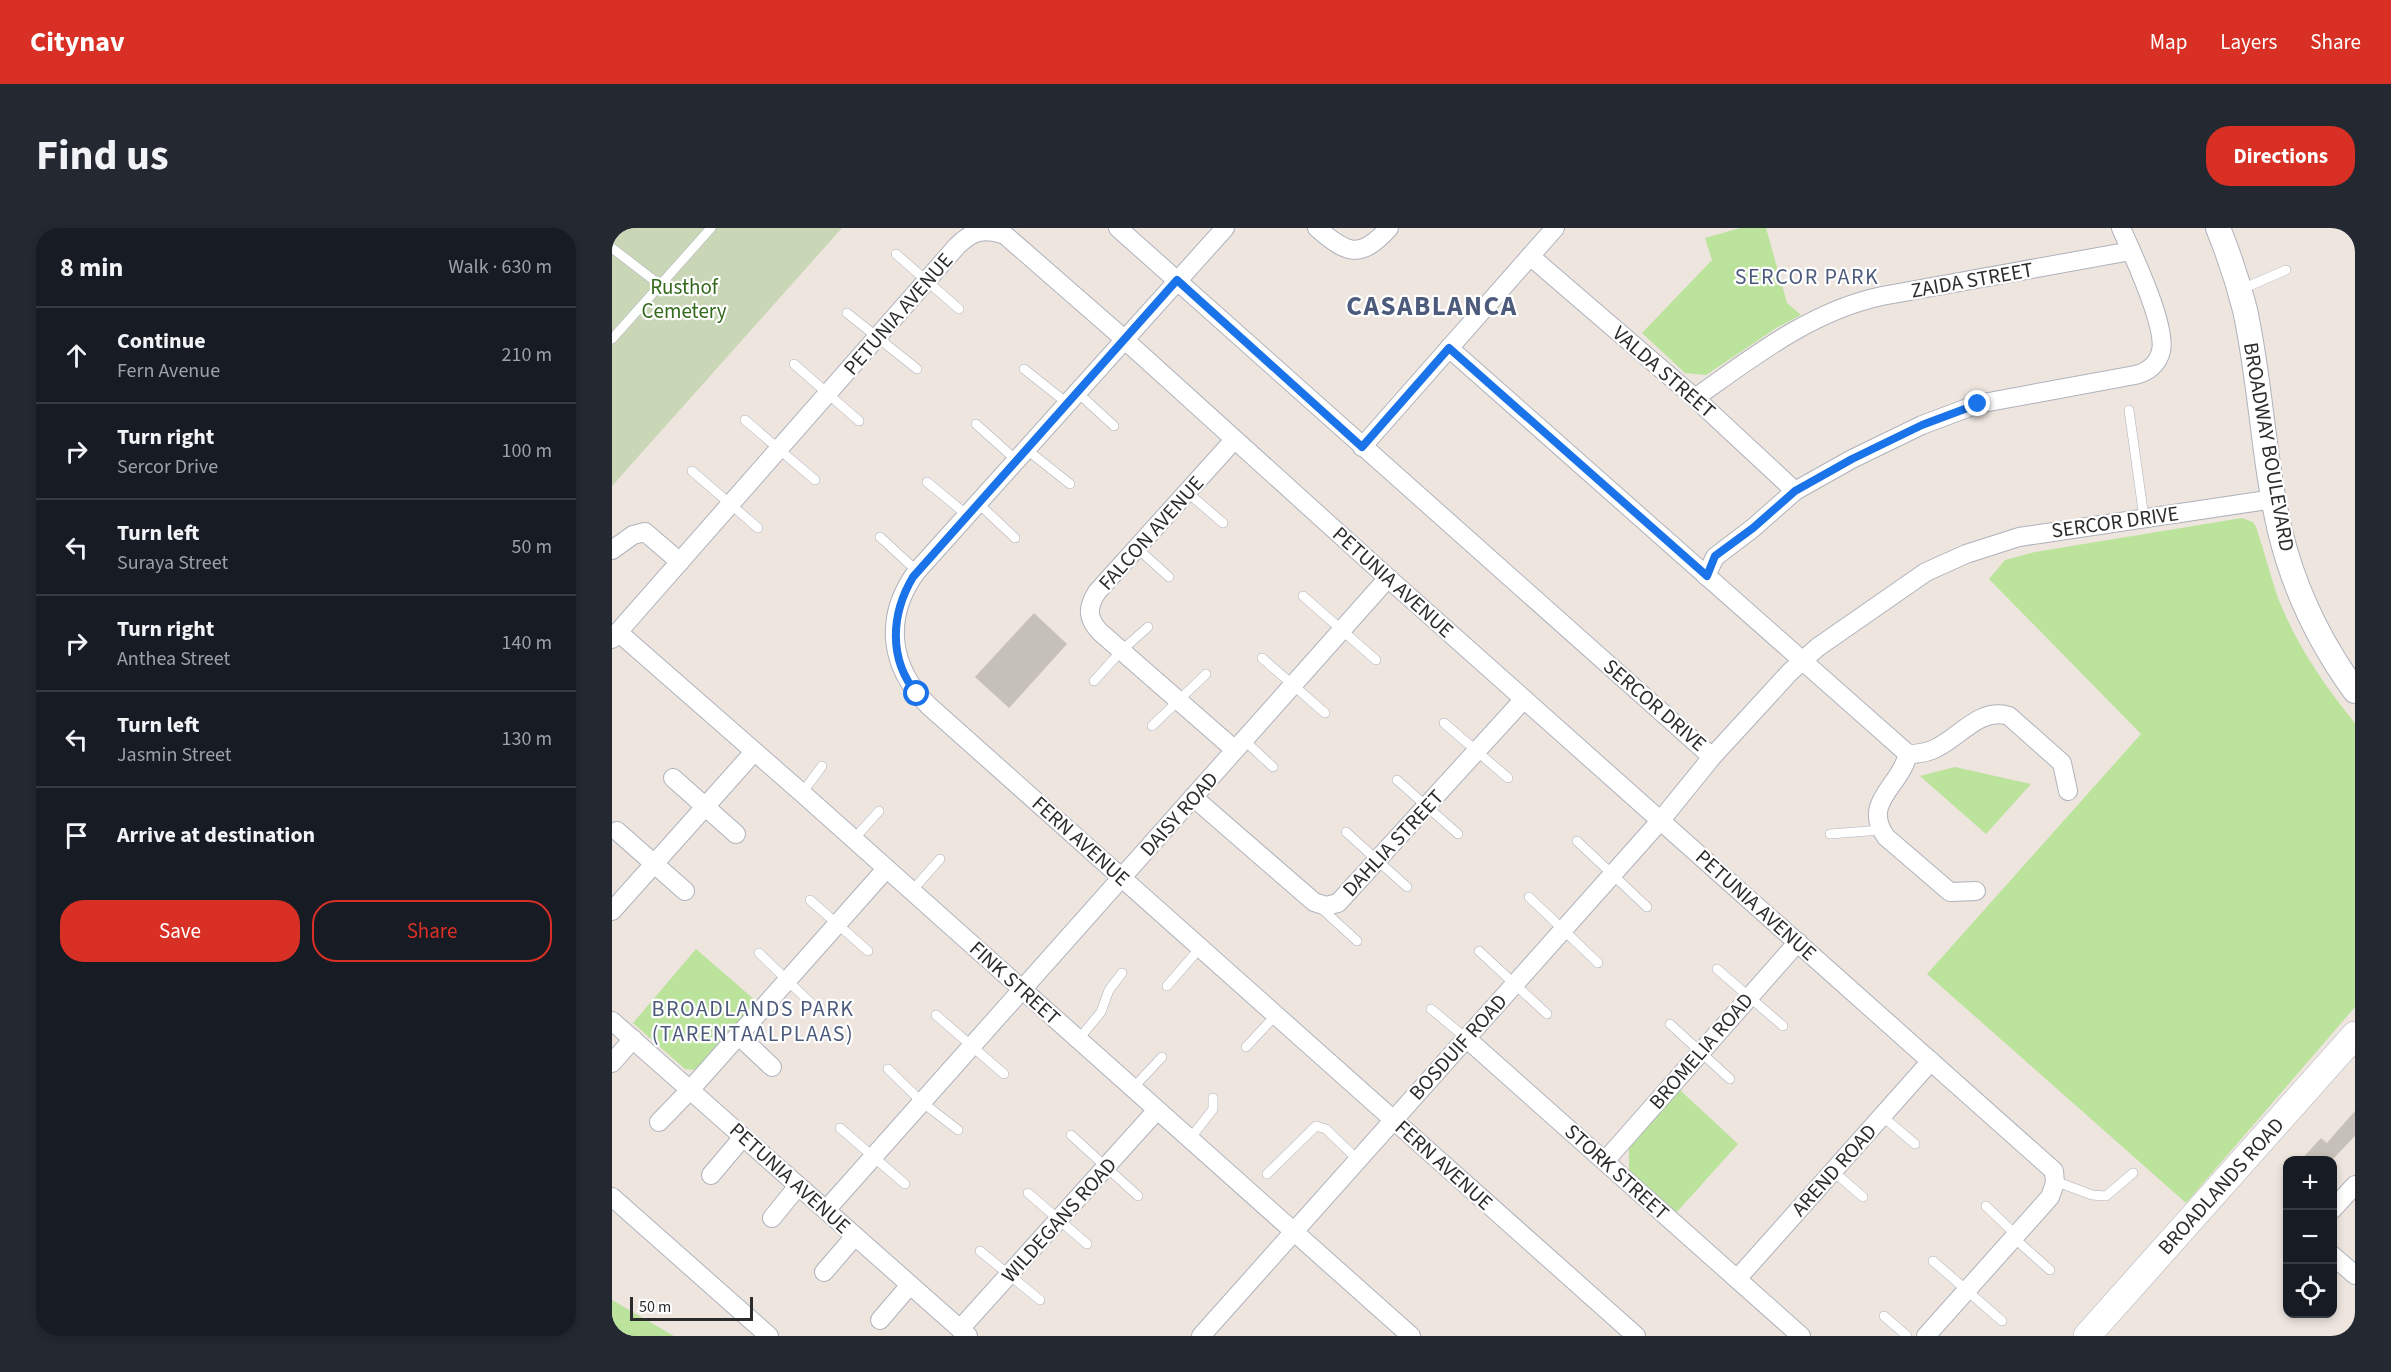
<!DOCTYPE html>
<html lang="en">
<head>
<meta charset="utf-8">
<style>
	:root { --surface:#171b24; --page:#242831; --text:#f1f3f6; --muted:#9ea1a6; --line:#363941; --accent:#d93025 }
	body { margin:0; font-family:"Source Sans 3",sans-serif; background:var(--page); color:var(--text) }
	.controls { position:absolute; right:18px; bottom:18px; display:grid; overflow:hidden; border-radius:12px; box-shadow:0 3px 9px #0003 }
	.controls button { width:54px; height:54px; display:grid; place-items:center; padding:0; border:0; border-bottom:2px solid var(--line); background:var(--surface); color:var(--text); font:30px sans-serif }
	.scale { position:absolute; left:18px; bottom:15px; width:123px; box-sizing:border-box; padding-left:6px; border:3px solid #2c2c2c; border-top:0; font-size:16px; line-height:21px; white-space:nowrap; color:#2c2c2c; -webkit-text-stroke:4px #fff; paint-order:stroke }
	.stop { position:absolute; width:18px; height:18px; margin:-14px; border:4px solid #1a73e8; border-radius:50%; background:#fff }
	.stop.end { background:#1a73e8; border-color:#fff; box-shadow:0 2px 6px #0008 }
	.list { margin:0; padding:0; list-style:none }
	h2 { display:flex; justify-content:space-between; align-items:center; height:78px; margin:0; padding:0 24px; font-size:26px }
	h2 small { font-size:20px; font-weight:400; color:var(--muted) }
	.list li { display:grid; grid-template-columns:39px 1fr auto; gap:18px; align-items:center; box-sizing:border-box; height:96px; padding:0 24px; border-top:2px solid var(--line) }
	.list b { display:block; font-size:22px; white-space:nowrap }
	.list p { margin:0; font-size:20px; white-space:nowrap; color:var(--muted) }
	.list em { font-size:20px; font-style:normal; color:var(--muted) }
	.actions { display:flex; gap:12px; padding:18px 24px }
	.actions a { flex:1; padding:14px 0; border:2px solid var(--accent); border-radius:24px; text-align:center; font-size:21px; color:var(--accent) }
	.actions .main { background:var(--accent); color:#fff }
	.icon { flex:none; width:33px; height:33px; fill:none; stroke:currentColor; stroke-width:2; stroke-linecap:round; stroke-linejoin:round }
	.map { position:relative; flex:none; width:1743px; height:1108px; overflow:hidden; border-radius:24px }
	header { display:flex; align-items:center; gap:36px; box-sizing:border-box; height:84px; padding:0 30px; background:var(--accent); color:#fff }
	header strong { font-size:28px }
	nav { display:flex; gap:33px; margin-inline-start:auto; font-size:21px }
	.intro { display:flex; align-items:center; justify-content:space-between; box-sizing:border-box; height:144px; padding:0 36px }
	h1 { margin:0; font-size:42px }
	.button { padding:15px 27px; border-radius:24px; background:var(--accent); color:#fff; font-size:21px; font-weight:700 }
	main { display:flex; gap:36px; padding:0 36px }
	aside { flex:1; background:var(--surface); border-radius:24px; box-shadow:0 3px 9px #0003 }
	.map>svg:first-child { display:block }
	.green { fill:#bbe39c }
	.cemetery { fill:#c9d7b6 }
	.building { fill:#c6c0ba; stroke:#c9c1b8; stroke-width:1.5 }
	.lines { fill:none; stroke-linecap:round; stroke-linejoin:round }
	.service-casing { stroke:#afb2bc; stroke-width:10 }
	.minor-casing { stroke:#afb2bc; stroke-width:20 }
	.tertiary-casing { stroke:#afb2bc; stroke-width:26 }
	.secondary-casing { stroke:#afb2bc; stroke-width:28 }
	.service { stroke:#fff; stroke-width:9 }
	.minor { stroke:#fff; stroke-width:18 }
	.tertiary { stroke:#fff; stroke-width:24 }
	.secondary { stroke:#fff; stroke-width:27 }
	.route { stroke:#1a73e8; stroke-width:8 }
	.labels { text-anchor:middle; stroke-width:4.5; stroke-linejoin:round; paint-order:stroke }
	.street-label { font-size:21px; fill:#2c2c2c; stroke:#fff }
	.park-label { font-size:21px; fill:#33691c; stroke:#fff }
	.neighbourhood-label { font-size:22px; letter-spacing:1.5px; fill:#4c5a7c; stroke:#fff }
	.district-label { font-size:27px; font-weight:bold; letter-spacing:1.5px; fill:#4c5a7c; stroke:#fff }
</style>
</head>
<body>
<header>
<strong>Citynav</strong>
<nav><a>Map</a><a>Layers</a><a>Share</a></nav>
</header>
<div class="intro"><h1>Find us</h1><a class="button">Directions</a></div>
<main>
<aside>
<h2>8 min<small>Walk · 630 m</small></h2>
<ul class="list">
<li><svg class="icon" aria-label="ahead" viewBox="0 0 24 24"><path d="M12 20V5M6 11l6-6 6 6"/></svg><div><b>Continue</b><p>Fern Avenue</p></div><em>210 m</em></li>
<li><svg class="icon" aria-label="right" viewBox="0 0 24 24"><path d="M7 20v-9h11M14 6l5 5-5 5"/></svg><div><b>Turn right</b><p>Sercor Drive</p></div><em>100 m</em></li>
<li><svg class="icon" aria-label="left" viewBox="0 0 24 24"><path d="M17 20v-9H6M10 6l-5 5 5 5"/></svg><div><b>Turn left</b><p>Suraya Street</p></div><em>50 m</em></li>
<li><svg class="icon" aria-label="right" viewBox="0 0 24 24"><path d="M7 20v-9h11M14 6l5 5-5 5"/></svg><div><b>Turn right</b><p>Anthea Street</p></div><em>140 m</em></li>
<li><svg class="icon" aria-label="left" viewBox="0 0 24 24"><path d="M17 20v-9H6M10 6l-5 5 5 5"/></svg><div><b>Turn left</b><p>Jasmin Street</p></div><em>130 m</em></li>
<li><svg class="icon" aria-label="arrive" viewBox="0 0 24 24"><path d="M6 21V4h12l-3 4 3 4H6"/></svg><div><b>Arrive at destination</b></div></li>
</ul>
<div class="actions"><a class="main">Save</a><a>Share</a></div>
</aside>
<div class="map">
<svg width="1743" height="1108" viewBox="0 0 1743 1108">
	<rect width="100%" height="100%" fill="#ede5de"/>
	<!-- green -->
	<g class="green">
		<polygon points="1128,0 1154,0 1175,75 1189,87 1166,99 1094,147 1073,145 1030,105 1100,32 1093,10"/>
		<path d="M1630,290L1641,294L1644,299C1652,322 1658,347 1666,370C1684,416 1711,456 1743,495V779L1574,975L1315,746L1529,506L1377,351L1393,332L1423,324Z"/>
		<polygon points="1343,539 1419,556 1374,606 1308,548"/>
		<polygon points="84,721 144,773 84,842 73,841 21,795"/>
		<polygon points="1068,862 1126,916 1064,985 1017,943 1017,920"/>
		<polygon points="0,1072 62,1108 0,1108"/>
	</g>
	<!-- cemetery -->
	<polygon class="cemetery" points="0,0 230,0 0,258"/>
	<!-- building -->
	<g class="building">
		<polygon points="422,386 454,416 397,479 364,449"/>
		<polygon points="1743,884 1743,907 1718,933 1689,933 1709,911 1715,916"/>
	</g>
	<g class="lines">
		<defs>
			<g id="service">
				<polyline points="0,20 48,57"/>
				<polyline points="284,26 347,81"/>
				<polyline points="1630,61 1674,42"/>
				<polyline points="235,85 305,141"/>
				<polyline points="0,111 99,0"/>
				<polyline points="182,136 247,193"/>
				<polyline points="412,141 455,175"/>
				<polyline points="465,164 502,198"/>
				<polyline points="1517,182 1532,290"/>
				<polyline points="133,192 203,252"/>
				<polyline points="364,196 404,232"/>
				<polyline points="414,221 458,256"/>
				<polyline points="80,243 146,300"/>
				<polyline points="315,254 355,287"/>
				<polyline points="575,264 611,295"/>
				<polyline points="366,275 403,310"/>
				<polyline points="268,309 305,343"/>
				<polyline points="525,320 557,349"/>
				<polyline points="691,368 764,432"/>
				<polyline points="650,430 713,485"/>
				<polyline points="482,453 510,422 536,399"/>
				<polyline points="832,495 896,550"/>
				<polyline points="540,498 594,446"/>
				<polyline points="632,512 661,539"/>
				<polyline points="785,552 846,606"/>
				<polyline points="190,565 210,538"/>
				<polyline points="734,604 795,659"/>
				<polyline points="1218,606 1269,602"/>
				<polyline points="241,612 267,583"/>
				<polyline points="965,613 1035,679"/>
				<polyline points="299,664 328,631"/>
				<polyline points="917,669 986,735"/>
				<polyline points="198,672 256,723"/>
				<polyline points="709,680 745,713"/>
				<polyline points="867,723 935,786"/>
				<polyline points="147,725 205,781"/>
				<polyline points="1105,741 1171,798"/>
				<polyline points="555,758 588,720"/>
				<polyline points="819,781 854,810"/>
				<polyline points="324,787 392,846"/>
				<polyline points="1058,796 1118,851"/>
				<polyline points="466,812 489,784 497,762 510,745"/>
				<polyline points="634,819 664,787"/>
				<polyline points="276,841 310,874 346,902"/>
				<polyline points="521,860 550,829"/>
				<polyline points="1270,888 1303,916"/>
				<polyline points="228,900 293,956"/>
				<polyline points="459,907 526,968"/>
				<polyline points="578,911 601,881 601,870"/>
				<polyline points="1221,943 1251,969"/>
				<polyline points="655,946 704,898 714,901 746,932"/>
				<polyline points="1443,953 1480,967 1494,968 1521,945"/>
				<polyline points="416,965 475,1016"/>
				<polyline points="1374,978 1404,1007"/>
				<polyline points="1402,1010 1438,1042"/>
				<polyline points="368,1023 428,1072"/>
				<polyline points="1321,1033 1390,1093"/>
				<polyline points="1272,1088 1295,1108"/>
			</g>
			<g id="minor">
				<polyline points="506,0 1100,529"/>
				<path d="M613,0L305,343C271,389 277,439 317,478L1024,1108"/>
				<path d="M705,0C735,26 748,32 777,0"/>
				<polyline points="918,28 1083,170 1183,263"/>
				<path d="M837,120L1296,526C1304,526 1312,525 1320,522C1346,512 1367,478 1397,488L1450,535L1456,563"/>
				<path d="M1083,170C1141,129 1199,83 1270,68L1519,23"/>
				<path d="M622,212L485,364C475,380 475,390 488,404L623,522"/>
				<polyline points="750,219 943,0"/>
				<polyline points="0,322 21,307 33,304 68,334"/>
				<path d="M1094,348L1103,329L1141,300L1183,263L1240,231L1310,197L1366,176L1523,147C1536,144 1546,136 1549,123C1555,98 1520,25 1509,0"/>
				<polyline points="6,404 190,565 799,1108"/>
				<path d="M0,411L345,18C361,2 372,0 393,7L503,103L776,350L1442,943L1443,955L1438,969L1314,1108"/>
				<path d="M1296,526C1289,558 1249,574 1274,609L1338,664L1364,663"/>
				<polyline points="61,550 124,606"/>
				<polyline points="581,569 702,674 714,678 726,675 912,471"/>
				<polyline points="5,603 73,663"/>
				<polyline points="0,683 142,524"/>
				<polyline points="0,793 356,1108"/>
				<polyline points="126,807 160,839"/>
				<polyline points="854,810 1189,1108"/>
				<polyline points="0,835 21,811"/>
				<polyline points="47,894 78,862 274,641"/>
				<polyline points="993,933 1186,714"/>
				<polyline points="99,947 131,909"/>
				<polyline points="0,969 157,1108"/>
				<polyline points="214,982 776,350"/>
				<polyline points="1720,982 1743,957"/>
				<polyline points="160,990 186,958"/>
				<polyline points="1720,1027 1743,1047"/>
				<polyline points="212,1044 243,1008"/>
				<polyline points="1125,1051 1319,833"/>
				<polyline points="268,1092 298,1057"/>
				<polyline points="348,1101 545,882"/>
				<polyline points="589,1108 1049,592 1100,529 1178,444 1206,419 1314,344 1354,326 1407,309 1662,271"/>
			</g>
			<path id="tertiary" d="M1606,0C1617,27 1626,54 1633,82C1649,155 1651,231 1668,303C1682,361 1708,415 1743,463"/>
			<polyline id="secondary" points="1475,1108 1743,807"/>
		</defs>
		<!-- service casing -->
		<use href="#service" class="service-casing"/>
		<!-- minor casing -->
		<use href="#minor" class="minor-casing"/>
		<!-- tertiary casing -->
		<use href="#tertiary" class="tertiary-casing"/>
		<!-- secondary casing -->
		<use href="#secondary" class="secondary-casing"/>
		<!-- service -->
		<use href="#service" class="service"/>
		<!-- minor -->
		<use href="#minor" class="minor"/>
		<!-- tertiary -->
		<use href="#tertiary" class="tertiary"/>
		<!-- secondary -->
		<use href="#secondary" class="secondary"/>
	</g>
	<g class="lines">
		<!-- route -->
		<path class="route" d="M305,466C276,431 279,386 301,349L565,52L750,219L837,120L1095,348L1103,328L1141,300L1183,263L1240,231L1310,197L1366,176"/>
	</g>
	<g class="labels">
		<!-- street labels -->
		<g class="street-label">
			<text transform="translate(1360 52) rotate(-10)" y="7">ZAIDA STREET</text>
			<text transform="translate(286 86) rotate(-49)" y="7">PETUNIA AVENUE</text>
			<text transform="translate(1052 144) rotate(41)" y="7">VALDA STREET</text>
			<text transform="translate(1657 219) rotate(80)" y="7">BROADWAY BOULEVARD</text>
			<text transform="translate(1503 294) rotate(-8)" y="7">SERCOR DRIVE</text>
			<text transform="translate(539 305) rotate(-48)" y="7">FALCON AVENUE</text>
			<text transform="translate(781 354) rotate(42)" y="7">PETUNIA AVENUE</text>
			<text transform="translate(1043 477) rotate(41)" y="7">SERCOR DRIVE</text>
			<text transform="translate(567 586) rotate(-48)" y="7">DAISY ROAD</text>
			<text transform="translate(469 613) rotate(42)" y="7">FERN AVENUE</text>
			<text transform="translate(781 615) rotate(-47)" y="7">DAHLIA STREET</text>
			<text transform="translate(1144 677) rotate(42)" y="7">PETUNIA AVENUE</text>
			<text transform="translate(403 755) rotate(42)" y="7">FINK STREET</text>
			<text transform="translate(846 819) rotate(-48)" y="7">BOSDUIF ROAD</text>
			<text transform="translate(1089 823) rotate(-49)" y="7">BROMELIA ROAD</text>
			<text transform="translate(832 937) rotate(42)" y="7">FERN AVENUE</text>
			<text transform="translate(1222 942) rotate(-48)" y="7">AREND ROAD</text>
			<text transform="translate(1005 944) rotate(42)" y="7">STORK STREET</text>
			<text transform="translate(178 950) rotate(42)" y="7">PETUNIA AVENUE</text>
			<text transform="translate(1609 958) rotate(-48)" y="7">BROADLANDS ROAD</text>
			<text transform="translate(447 992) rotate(-48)" y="7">WILDEGANS ROAD</text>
		</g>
		<!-- park labels -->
		<g class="park-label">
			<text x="72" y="66">Rusthof<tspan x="72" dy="24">Cemetery</tspan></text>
		</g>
		<!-- neighbourhood labels -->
		<g class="neighbourhood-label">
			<text x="1195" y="56">SERCOR PARK</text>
			<text x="141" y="788">BROADLANDS PARK<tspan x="141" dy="25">(TARENTAALPLAAS)</tspan></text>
		</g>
		<!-- district labels -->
		<g class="district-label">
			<text x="820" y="87">CASABLANCA</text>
		</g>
	</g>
</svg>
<div class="controls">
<button>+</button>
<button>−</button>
<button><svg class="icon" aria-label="locate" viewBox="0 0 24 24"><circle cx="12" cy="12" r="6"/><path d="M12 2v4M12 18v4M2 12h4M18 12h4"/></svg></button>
</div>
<div class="scale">50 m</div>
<div class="stop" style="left:305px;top:466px"></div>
<div class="stop end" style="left:1366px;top:176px"></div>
</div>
</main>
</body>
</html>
